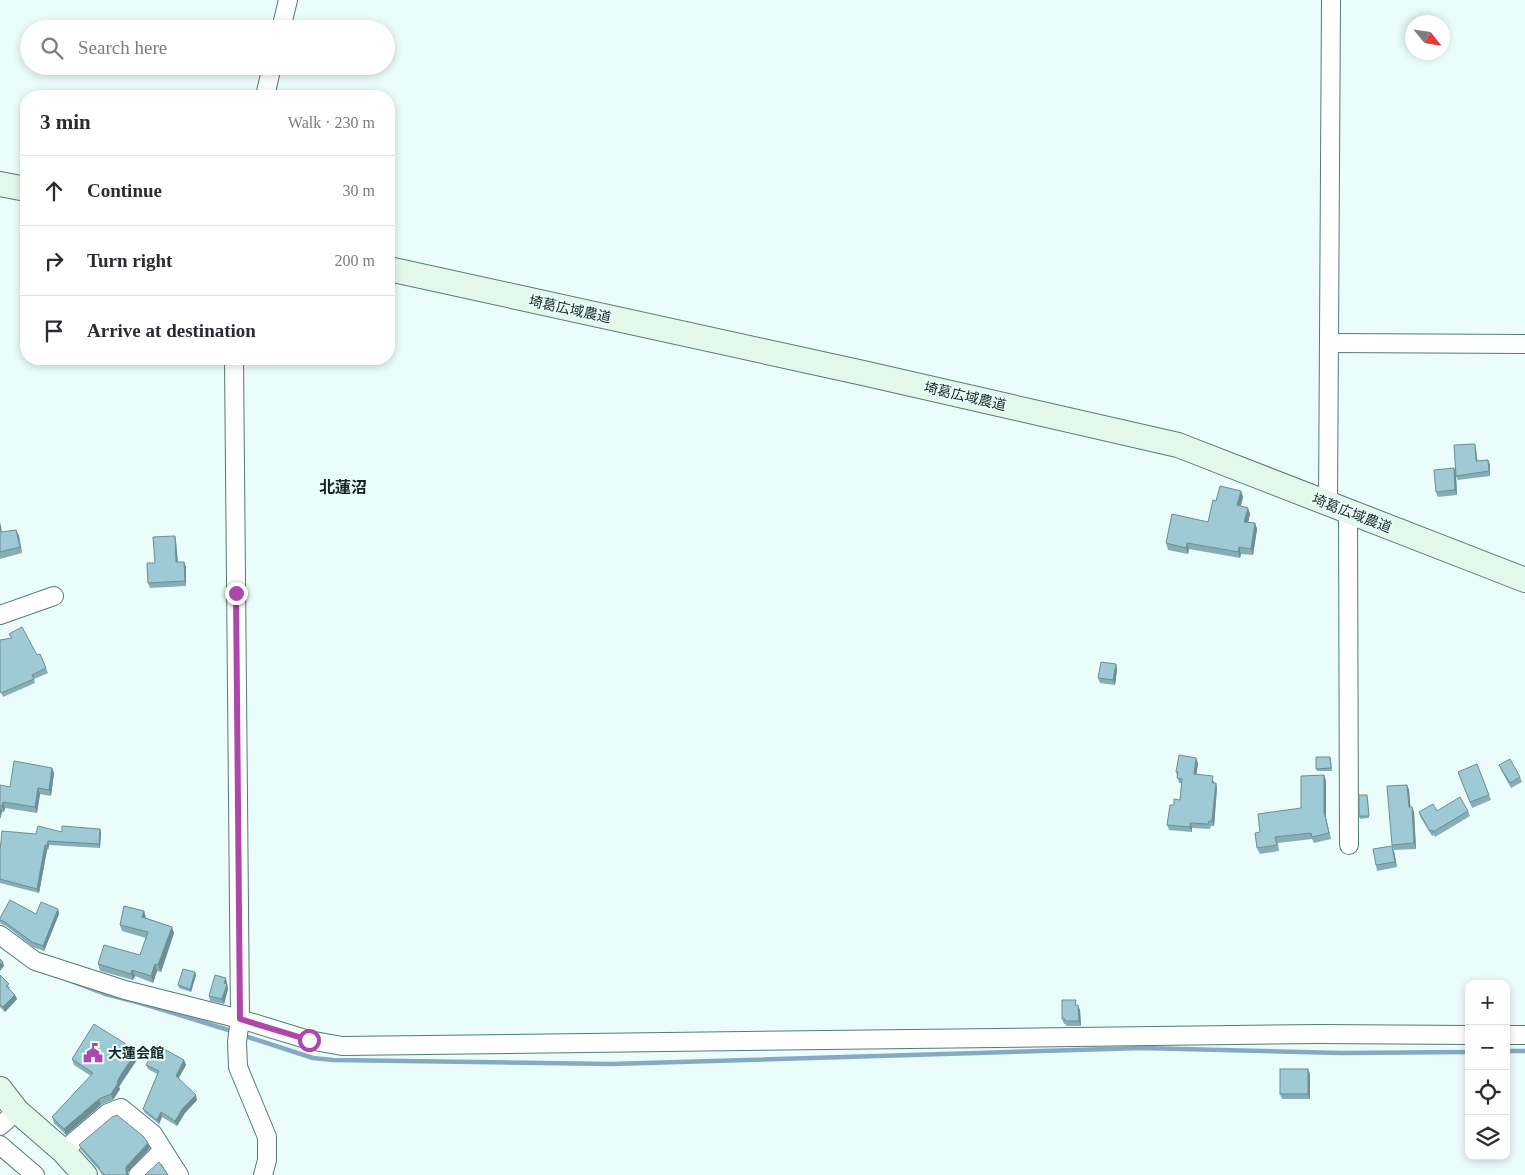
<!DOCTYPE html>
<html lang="en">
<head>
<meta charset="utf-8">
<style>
	:root { --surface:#fff; --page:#f7f7f7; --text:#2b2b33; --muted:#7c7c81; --line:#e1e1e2 }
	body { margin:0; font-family:"Times New Roman","Noto Sans JP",serif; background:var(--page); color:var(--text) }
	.controls { position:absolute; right:15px; bottom:15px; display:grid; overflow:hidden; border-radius:10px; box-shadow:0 2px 8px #0003 }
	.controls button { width:45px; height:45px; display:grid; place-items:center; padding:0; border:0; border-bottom:1px solid var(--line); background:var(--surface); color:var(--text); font:25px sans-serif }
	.compass { position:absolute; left:1405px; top:15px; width:45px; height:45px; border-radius:50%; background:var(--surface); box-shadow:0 2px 8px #0003; rotate:120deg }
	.stop { position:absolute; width:15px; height:15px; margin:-11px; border:4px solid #ad47ac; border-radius:50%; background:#fff }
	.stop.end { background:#ad47ac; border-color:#fff; box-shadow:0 1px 5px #0008 }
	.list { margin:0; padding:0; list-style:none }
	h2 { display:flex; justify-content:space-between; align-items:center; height:65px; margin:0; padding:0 20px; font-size:21px }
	h2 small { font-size:16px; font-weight:400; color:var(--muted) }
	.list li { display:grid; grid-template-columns:32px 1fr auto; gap:15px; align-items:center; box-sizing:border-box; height:70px; padding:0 20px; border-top:1px solid var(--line) }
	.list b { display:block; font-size:19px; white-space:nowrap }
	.list em { font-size:16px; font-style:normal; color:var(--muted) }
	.icon { flex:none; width:28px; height:28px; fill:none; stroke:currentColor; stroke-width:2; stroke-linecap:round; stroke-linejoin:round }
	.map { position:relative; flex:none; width:1525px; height:1175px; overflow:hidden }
	.search { position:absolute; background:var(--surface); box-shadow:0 2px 8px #0003; left:20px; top:20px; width:375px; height:55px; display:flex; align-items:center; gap:12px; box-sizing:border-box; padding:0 18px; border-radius:28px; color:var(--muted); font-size:19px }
	.panel { position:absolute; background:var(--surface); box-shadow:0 2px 8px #0003; left:20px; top:90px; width:375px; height:275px; border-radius:20px }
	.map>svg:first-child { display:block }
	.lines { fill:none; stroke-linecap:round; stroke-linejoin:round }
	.stream { stroke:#86aac4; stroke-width:4.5 }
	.street-casing { stroke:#517d77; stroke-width:20 }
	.secondary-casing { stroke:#517d77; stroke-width:26 }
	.street { stroke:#fff; stroke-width:18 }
	.secondary { stroke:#e3f8ea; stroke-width:24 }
	.wall { fill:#87aeb6 }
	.shaded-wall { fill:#6e8d94 }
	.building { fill:#9dcad4; stroke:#6e8d94 }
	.route { stroke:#ad47ac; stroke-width:6 }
	.labels { text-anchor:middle; stroke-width:4; stroke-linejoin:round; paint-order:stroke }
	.street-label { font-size:14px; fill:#142724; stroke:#eafdfa }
	.poi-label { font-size:14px; font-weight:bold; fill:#142724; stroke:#eafdfa; text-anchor:start }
	.quarter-label { font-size:16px; font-weight:bold; fill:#142724; stroke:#eafdfa }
</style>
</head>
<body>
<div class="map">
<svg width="1525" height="1175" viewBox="0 0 1525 1175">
	<rect width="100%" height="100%" fill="#eafdfa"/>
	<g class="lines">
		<!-- stream -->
		<g class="stream">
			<polyline points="66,979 105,994 137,1002 235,1032"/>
			<polyline points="242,1035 313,1058 333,1060 611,1064 1142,1048 1341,1053 1469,1052"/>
			<polyline points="1506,1051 1525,1051"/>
		</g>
		<defs>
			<g id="street">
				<polyline points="281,29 288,0"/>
				<polyline points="265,96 272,66"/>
				<polyline points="1330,343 1525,344"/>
				<polyline points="234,359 240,1019 237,1042 238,1067 267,1137 267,1160 263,1175"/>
				<polyline points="1328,504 1331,0"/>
				<polyline points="1348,511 1349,845"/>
				<polyline points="0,615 54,596"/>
				<polyline points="0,935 35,961 125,990 240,1019 309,1040 342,1046 1319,1034 1469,1035"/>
				<polyline points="1506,1035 1525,1035"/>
				<polyline points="0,1126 17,1111"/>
				<polyline points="0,1145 35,1175"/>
				<polyline points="63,1151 108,1113 121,1108 153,1134 179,1175"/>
				<polyline points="138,1175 163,1150"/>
			</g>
			<g id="secondary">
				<polyline points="0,184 26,189"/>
				<polyline points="389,269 863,373 1178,445 1525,580"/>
				<polyline points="0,1089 17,1111 63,1151 85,1175"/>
			</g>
		</defs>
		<!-- street casing -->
		<use href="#street" class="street-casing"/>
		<!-- secondary casing -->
		<use href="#secondary" class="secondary-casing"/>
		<!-- street -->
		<use href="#street" class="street"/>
		<!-- secondary -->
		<use href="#secondary" class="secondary"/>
	</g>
	<!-- wall -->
	<g class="wall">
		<polygon points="1476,449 1477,461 1488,460 1490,465 1490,476 1458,480 1456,476 1457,495 1438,497 1436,492 1454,468 1456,473"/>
		<polygon points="1241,491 1243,497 1241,506 1248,508 1250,514 1248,522 1255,523 1257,529 1253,555 1241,554 1240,558 1189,549 1188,554 1168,550 1166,543 1208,522 1216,501"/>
		<polygon points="0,521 2,532 16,530 19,536 22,553 0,559"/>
		<polygon points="175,536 176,541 178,562 184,562 186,567 186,586 150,588 148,583 155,563"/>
		<polygon points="9,634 37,655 40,654 48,673 34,679 35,683 3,697 0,690 11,638"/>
		<polygon points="1116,664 1117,670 1115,685 1100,683 1098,678"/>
		<polygon points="1330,757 1331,759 1332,771 1317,771 1316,769"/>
		<polygon points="1198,763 1196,774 1214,781 1214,783 1216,783 1217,788 1214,826 1211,826 1210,829 1192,828 1192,832 1169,830 1167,825 1174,805 1180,800 1182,783 1179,783 1176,772"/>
		<polygon points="1477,764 1491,800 1472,808 1458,772"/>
		<polygon points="1499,765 1520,777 1522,782 1511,788 1501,770"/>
		<polygon points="52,768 54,773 51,796 40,794 37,813 5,808 4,812 2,812 0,819 0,785 10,787"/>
		<polygon points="1324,775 1326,781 1326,818 1331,839 1314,843 1312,839 1278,843 1279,851 1260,854 1257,848 1260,832 1301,808"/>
		<polygon points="1407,785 1409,790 1410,807 1414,812 1416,849 1394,850 1392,845"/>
		<polygon points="1367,795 1368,798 1369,818 1360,819 1359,816"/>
		<polygon points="1437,811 1468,811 1470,816 1435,837 1434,835 1432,836 1421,818 1419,812"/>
		<polygon points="100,829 101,833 100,848 49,845 48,850 47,850 39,893 0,883 0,851 36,834"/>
		<polygon points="1392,846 1394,851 1397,867 1377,871 1376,865"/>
		<polygon points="58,909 59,914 44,951 33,947 6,926 1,924 0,922 0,918 36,914"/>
		<polygon points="144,911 146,918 172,927 174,933 161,972 157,971 153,983 135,976 133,980 100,971 98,964 140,955 146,938 122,931 120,925"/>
		<polygon points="195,972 196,975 191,992 179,988 178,985"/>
		<polygon points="0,975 10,988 9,989 15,995 17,999 5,1012 0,1007"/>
		<polygon points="227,984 227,985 228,989 224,1004 210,1001 209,996"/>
		<polygon points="1077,1005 1080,1010 1081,1026 1066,1026 1066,1024 1064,1024 1062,1019"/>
		<polygon points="139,1057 124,1079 119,1087 120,1089 113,1100 101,1105 66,1135 54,1123 52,1117 91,1076 74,1065 72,1059"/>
		<polygon points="184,1060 186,1065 179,1078 197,1100 185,1113 177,1126 162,1117 159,1124 145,1113 143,1109 157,1074 148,1069 146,1065"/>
		<polygon points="1310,1074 1310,1099 1282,1099 1280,1094"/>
		<polygon points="79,1145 150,1148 128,1172 128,1175 102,1175 99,1170 81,1150"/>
	</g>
	<!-- shaded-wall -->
	<g class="shaded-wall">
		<polygon points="1475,444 1476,449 1478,466 1476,461"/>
		<polygon points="1488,460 1490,465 1490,476 1489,471"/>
		<polygon points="1454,468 1456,473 1457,495 1455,490"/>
		<polygon points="1241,491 1243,497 1239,511 1237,505"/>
		<polygon points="1248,508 1250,514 1247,528 1244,522"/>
		<polygon points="1255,523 1257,529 1253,555 1251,549"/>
		<polygon points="16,530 19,536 22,553 20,547"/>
		<polygon points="175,536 176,541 178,567 176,562"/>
		<polygon points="1187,543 1189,549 1188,554 1186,548"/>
		<polygon points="1239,547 1241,554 1240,558 1238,552"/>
		<polygon points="184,562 186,567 186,586 185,581"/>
		<polygon points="1116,664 1117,670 1115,685 1113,680"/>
		<polygon points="1196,758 1198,763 1196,779 1194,774"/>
		<polygon points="52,768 54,773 51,796 49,790"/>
		<polygon points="1324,775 1326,781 1326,818 1331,839 1324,812"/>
		<polygon points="1216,783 1217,788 1214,826 1212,821"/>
		<polygon points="1407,785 1409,790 1411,812 1409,807"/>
		<polygon points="38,788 40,794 37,813 35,807"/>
		<polygon points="3,802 5,808 4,812 2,806"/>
		<polygon points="0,807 2,812 0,819"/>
		<polygon points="1412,807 1414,812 1416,849 1414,843"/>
		<polygon points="1190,823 1192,828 1192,832 1190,827"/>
		<polygon points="100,829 101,833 100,848 99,844"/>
		<polygon points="48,841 49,845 48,850 47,846"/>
		<polygon points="45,845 47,850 39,893 37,889"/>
		<polygon points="1392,846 1394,851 1397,867 1395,862"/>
		<polygon points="58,909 59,914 44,951 43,946"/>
		<polygon points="144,911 146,918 145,923 142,917"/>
		<polygon points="172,927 174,933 161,972 158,965"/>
		<polygon points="3,962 4,966 0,971 0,965"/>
		<polygon points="155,964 157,971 153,983 151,976"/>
		<polygon points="132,970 135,976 133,980 131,974"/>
		<polygon points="195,972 196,975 191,992 190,989"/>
		<polygon points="226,978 228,989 224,1004 222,999 224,983"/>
		<polygon points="15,995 17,999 5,1012 3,1007"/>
		<polygon points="1078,1005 1080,1010 1081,1026 1079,1021"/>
		<polygon points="137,1051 139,1057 124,1079 119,1087 120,1089 113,1100 111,1094 117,1082 122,1073"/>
		<polygon points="184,1060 186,1065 177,1080 176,1076"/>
		<polygon points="1308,1069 1310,1074 1310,1099 1308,1094"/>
		<polygon points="196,1095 197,1100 185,1113 177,1126 175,1121 183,1108"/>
		<polygon points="99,1099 101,1105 66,1135 64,1129"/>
		<polygon points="161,1112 162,1117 159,1124 157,1120"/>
		<polygon points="148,1143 150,1148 128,1172 128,1175 127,1175 126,1167"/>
	</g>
	<!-- building -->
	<g class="building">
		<polygon points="1475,444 1476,461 1488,460 1489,471 1456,476 1454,445"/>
		<polygon points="1454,468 1455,490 1436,492 1434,470"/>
		<polygon points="1220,486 1241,491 1237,505 1248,508 1244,522 1255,523 1251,549 1239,547 1238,552 1187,543 1186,548 1166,543 1172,514 1208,522 1213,500 1216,501"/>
		<polygon points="0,525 1,532 16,530 20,547 0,552"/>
		<polygon points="175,536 176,562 184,562 185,581 148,583 147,563 155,563 153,537"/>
		<polygon points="22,627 37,655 40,654 46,668 32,675 34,679 1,693 0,690 0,640 12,638 9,634"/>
		<polygon points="1101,662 1116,664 1113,680 1098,678"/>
		<polygon points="1179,755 1196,758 1194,774 1213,776 1212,783 1216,783 1212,821 1209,821 1208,824 1190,823 1190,827 1167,825 1170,805 1174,805 1174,799 1180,800 1182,779 1177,778 1178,772 1176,772"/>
		<polygon points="1316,757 1330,757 1331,768 1316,769"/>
		<polygon points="1510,759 1520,777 1510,783 1499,765"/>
		<polygon points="14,761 52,768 49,790 38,788 35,807 3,802 2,806 0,806 0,785 10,787"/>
		<polygon points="1477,764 1489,795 1470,802 1458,772"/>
		<polygon points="1324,775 1324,812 1329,833 1312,837 1311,833 1275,837 1277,845 1257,848 1255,833 1260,832 1258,814 1301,808 1301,776"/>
		<polygon points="1407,785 1409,807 1412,807 1414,843 1392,845 1387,786"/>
		<polygon points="1359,795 1367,795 1369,816 1359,816"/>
		<polygon points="1460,797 1468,811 1433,832 1432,830 1430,831 1419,812 1433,804 1437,811"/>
		<polygon points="38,826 62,832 62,826 100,829 99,844 48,841 47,846 45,845 37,889 0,879 0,851 2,831 36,834"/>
		<polygon points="1392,846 1395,862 1376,865 1373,849"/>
		<polygon points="10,900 36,914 41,902 58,909 43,946 32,942 5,922 0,920 0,918"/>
		<polygon points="124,906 144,911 142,917 172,927 158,965 155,964 151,976 132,970 131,974 98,964 104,945 140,955 148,932 120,925"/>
		<polygon points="0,959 3,962 0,965"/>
		<polygon points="183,969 195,972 190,989 178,985"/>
		<polygon points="0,975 9,984 6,986 15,995 3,1007 0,1004"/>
		<polygon points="215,975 226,978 224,983 227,984 222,999 209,996"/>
		<polygon points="1062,1000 1076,1000 1075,1005 1078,1005 1079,1021 1065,1021 1065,1019 1062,1019"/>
		<polygon points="94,1024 137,1051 122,1073 117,1082 118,1083 111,1094 99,1099 64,1129 52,1117 93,1073 72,1059"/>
		<polygon points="157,1045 184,1060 176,1076 196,1095 183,1108 175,1121 161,1112 157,1120 143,1109 159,1071 146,1065"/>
		<rect x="1280" y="1069" width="28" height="25"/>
		<polygon points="117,1115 143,1136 148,1143 126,1167 126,1173 127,1175 105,1175 99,1169 100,1168 79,1145 112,1117"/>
		<polygon points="159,1162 168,1175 145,1175"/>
	</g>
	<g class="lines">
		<!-- route -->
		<polyline class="route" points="236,593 240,1019 309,1040"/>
	</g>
	<!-- icons -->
	<defs>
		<symbol id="civic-bare" viewBox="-9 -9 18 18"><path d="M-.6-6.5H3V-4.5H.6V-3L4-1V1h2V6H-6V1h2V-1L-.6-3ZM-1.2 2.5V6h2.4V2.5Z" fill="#ad47ac" stroke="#eafdfa" stroke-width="2.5" paint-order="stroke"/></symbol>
	</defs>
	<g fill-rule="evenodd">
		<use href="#civic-bare" x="79" y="1039" width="28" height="28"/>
	</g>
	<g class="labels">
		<!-- street labels -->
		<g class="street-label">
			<text transform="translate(570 309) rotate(12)" y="5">埼葛広域農道</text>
			<text transform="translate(965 396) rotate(13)" y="5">埼葛広域農道</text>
			<text transform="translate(1352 513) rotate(21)" y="5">埼葛広域農道</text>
		</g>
		<!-- poi labels -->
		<g class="poi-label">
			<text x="108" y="1058">大蓮会館</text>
		</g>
		<!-- quarter labels -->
		<g class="quarter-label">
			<text x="343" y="493">北蓮沼</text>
		</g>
	</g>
</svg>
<div class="controls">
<button>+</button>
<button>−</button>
<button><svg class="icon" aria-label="locate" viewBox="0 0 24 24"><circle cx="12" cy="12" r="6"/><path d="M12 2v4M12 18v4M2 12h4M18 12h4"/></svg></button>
<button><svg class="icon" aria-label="layers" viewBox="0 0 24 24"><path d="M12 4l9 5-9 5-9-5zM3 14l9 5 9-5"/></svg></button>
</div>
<svg class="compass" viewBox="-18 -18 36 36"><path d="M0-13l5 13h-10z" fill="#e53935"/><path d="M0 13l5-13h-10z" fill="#7c7c81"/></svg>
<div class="stop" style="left:309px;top:1040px"></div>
<div class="stop end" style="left:236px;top:593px"></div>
<div class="search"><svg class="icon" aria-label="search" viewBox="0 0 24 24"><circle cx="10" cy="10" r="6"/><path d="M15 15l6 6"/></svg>Search here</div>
<section class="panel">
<h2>3 min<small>Walk · 230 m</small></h2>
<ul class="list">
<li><svg class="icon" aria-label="ahead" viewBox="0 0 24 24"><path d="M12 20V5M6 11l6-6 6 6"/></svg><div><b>Continue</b></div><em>30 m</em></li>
<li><svg class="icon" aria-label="right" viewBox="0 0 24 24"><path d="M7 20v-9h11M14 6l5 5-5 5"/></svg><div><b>Turn right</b></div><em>200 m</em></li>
<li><svg class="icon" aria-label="arrive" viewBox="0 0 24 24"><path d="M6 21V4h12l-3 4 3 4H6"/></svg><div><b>Arrive at destination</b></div></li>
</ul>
</section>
</div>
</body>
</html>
